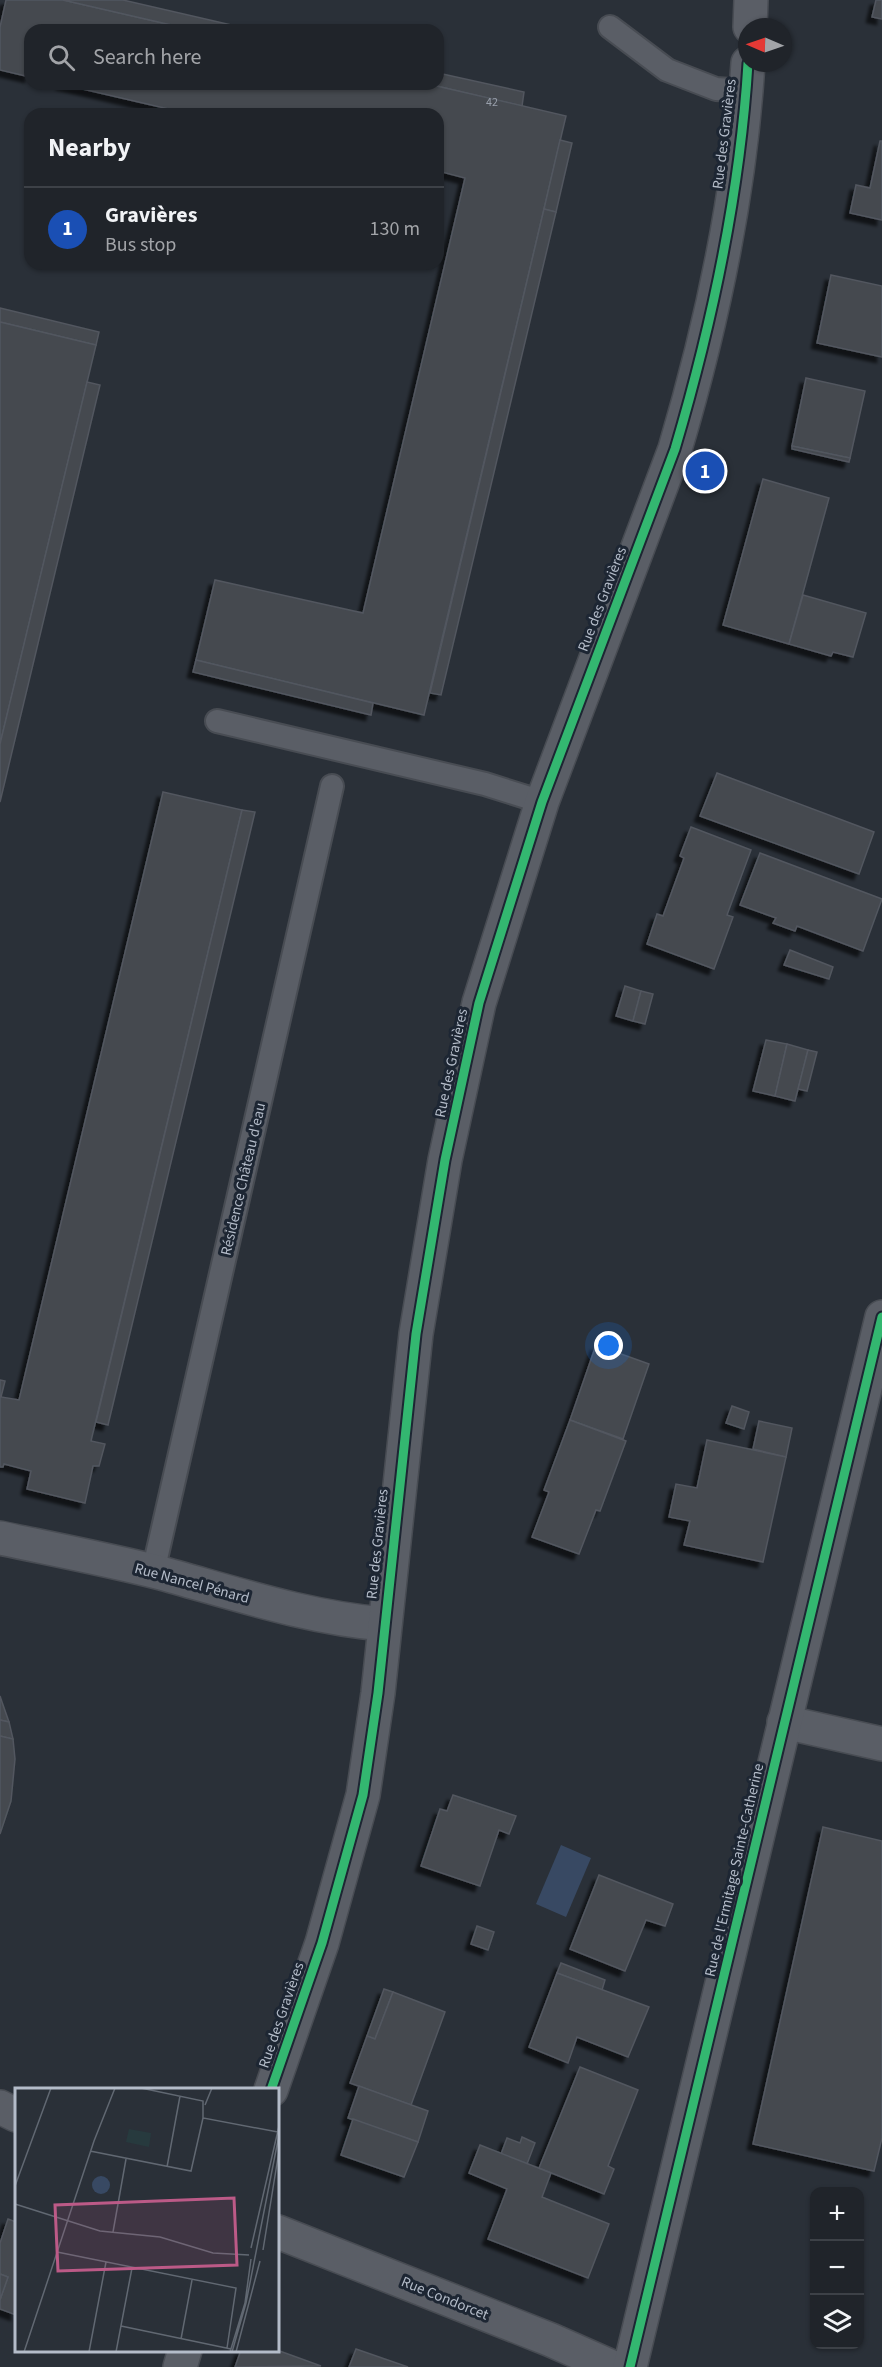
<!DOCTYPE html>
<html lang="en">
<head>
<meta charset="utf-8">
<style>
	:root { --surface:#20242a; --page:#282c32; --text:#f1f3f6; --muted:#a2a4a8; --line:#3d4147; --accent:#1a73e8 }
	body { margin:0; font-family:"Source Sans 3",sans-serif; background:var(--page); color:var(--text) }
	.controls { position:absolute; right:18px; bottom:18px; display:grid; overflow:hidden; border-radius:12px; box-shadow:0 2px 4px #0004 }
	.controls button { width:54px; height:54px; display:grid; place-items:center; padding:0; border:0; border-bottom:2px solid var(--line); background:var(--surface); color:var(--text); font:30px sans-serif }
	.compass { position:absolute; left:738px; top:18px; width:54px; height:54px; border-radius:50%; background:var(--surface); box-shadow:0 2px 4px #0004; rotate:272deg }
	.you { position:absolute; left:609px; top:1346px; width:21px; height:21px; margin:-15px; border:4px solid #fff; border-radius:50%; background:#1a73e8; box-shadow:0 0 0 9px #1a73e833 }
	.badge { display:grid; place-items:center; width:39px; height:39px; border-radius:50%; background:var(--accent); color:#fff; font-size:20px; font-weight:700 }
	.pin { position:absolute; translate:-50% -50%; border:3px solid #fff; box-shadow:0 2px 6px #0006 }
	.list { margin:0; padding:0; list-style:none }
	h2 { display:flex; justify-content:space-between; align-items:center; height:78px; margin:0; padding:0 24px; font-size:26px }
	h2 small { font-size:20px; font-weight:400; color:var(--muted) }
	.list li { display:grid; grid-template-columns:39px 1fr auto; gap:18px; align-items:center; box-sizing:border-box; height:84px; padding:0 24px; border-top:2px solid var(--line) }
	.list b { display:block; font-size:22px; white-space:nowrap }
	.list p { margin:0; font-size:20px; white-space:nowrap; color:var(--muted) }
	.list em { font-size:20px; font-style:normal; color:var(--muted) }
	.icon { flex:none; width:33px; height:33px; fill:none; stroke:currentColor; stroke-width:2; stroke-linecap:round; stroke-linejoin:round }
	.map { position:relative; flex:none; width:882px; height:2367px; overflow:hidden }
	.search { position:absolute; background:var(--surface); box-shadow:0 2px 4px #0004; left:24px; top:24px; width:420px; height:66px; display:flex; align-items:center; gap:15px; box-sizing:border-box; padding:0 21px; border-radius:18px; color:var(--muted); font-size:22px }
	.panel { position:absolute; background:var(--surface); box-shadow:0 2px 4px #0004; left:24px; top:108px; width:420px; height:162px; border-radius:18px }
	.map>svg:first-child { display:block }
	.water { fill:#384963 }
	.building { fill:#444950; stroke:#52575f; stroke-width:1.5; filter:url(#shadow) }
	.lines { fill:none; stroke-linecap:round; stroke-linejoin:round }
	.service-casing { stroke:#484c53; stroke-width:26 }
	.minor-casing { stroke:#484c53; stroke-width:36 }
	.service { stroke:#5a5e66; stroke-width:22 }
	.minor { stroke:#5a5e66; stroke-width:33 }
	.cycleway-casing { stroke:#1d2633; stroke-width:13 }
	.cycleway { stroke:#33b770; stroke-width:9 }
	.labels { text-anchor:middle; stroke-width:6; stroke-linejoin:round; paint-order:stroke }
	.number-label { font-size:12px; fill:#989fab }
	.street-label { font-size:15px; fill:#b4bcc9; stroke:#1d2633 }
	.inset-road { fill:none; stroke:#616872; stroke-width:1.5 }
	.view { fill:#bc5a87; fill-opacity:0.15; stroke:#bc5a87; stroke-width:3 }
	.inset-edge { fill:none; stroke:#b4bcc9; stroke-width:3 }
</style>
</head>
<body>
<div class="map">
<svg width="882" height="2367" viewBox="0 0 882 2367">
	<defs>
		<filter id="shadow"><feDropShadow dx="-5.5" dy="5.5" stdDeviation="1.5" flood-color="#0009"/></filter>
	</defs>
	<rect width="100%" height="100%" fill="#2a3038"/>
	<!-- water -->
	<polygon class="water" points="561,1845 591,1858 566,1917 536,1904"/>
	<!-- building -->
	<g class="building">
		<polygon points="6,0 63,0 193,30 30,30 30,77 0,70 0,27"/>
		<polygon points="63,0 123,0 253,30 193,30"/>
		<polygon points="876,0 882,0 882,19 872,17"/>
		<polygon points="438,73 524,92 522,106 428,84 438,84"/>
		<polygon points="61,84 428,84 566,116 424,715 196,660 215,580 363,613 465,178 438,171 438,114 190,114"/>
		<polygon points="560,140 572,143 556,212 544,209"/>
		<polygon points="880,141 882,141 882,220 850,213 856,185 870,188"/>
		<polygon points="544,209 556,212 441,695 430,693"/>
		<polygon points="831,275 882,286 882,357 817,343"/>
		<polygon points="0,308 99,332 96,345 0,322"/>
		<polygon points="0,322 96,345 0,744"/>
		<polygon points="806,378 865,391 850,458 792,446"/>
		<polygon points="87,382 100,385 0,802 0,744"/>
		<polygon points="792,446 850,458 849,462 792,449"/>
		<polygon points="763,479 829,498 789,644 723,625"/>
		<polygon points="803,595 866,613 853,657 833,652 831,656 789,644"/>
		<polygon points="196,660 373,703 371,715 193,672"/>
		<polygon points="717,773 874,832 859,874 700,816"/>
		<polygon points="163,792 242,810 91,1441 105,1444 99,1466 93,1466 85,1503 27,1489 31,1471 4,1464 3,1467 0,1467 0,1380 5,1381 1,1397 19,1400"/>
		<polygon points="242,810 255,812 108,1425 96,1422"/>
		<polygon points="691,827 751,850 727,915 733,917 714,969 647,944 657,914 663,916 684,858 680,856"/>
		<polygon points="760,853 882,899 863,951 797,926 795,931 773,923 776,918 740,905"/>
		<polygon points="790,950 833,967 829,979 784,965"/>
		<polygon points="625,986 641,991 633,1021 616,1016"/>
		<polygon points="641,991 653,994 645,1024 633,1021"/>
		<polygon points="766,1040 787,1044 775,1096 753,1091"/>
		<polygon points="787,1044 808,1050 795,1101 775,1096"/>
		<polygon points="808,1050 817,1052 807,1091 798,1089"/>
		<polygon points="596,1345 649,1364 623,1439 570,1420"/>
		<polygon points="732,1406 749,1412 744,1429 726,1423"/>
		<polygon points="570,1420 626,1441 600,1511 596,1510 579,1554 532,1537 549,1492 544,1490"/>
		<polygon points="759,1421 792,1428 786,1457 753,1449"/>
		<polygon points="707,1440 786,1457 763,1562 684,1545 690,1521 669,1517 676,1484 697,1488"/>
		<polygon points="0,1696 2,1702 9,1722 0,1720"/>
		<polygon points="0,1720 9,1722 13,1739 0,1736"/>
		<polygon points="0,1736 13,1739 15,1759 11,1801 0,1834"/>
		<polygon points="453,1795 516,1816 509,1834 499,1830 480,1886 421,1866 440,1809 447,1811"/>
		<polygon points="823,1827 882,1841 882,2138 874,2171 753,2144"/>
		<polygon points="599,1875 673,1904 665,1926 646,1920 625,1971 570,1949"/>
		<polygon points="477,1926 494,1932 488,1950 471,1944"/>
		<polygon points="561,1963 605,1980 602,1990 557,1973"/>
		<polygon points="557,1973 649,2007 628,2057 577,2037 568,2063 529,2047"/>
		<polygon points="384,1989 393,1992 375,2039 367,2036"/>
		<polygon points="393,1992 445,2012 411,2105 350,2083 367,2036 375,2039"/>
		<polygon points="580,2067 638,2090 608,2166 614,2169 604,2194 539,2168"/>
		<polygon points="359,2086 428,2111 418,2142 348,2118"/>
		<polygon points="353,2119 418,2142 404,2177 341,2155"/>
		<polygon points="522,2137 535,2143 527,2164 501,2154 507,2138 520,2143"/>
		<polygon points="480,2145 551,2173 542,2197 609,2224 588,2278 488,2239 507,2189 469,2173"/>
		<polygon points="8,2219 16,2222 16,2315 0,2309 0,2300 8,2277 0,2274 0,2243"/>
		<polygon points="0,2274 8,2277 0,2300"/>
		<polygon points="356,2349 408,2367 349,2367"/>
		<polygon points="241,2350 277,2350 321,2366 235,2367"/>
	</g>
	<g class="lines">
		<defs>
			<g id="service">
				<polyline points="610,27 667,70 716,89 746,91"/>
				<polyline points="217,721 485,784 542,802"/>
				<polyline points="153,1572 332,786"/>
			</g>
			<g id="minor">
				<polyline points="750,27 751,0"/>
				<path d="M0,1538C52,1549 105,1559 157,1572C231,1592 307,1618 384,1624"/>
				<polyline points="784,1722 882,1744"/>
				<path d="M271,2090L322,1943L363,1795L378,1693L416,1334L445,1160L479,1003L542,802L675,449C712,324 740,194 748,63"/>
				<polyline points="0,2107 16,2115"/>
				<polyline points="278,2232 551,2340 612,2367"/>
				<polyline points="180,2367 185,2350"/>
				<polyline points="630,2367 882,1317"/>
			</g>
		</defs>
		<!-- service casing -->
		<use href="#service" class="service-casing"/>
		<!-- minor casing -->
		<use href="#minor" class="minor-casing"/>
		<!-- service -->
		<use href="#service" class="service"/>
		<!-- minor -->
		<use href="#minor" class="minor"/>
		<defs>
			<g id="cycleway">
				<path d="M271,2090L322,1943L363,1795L378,1693L416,1334L445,1160L479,1003L542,802L675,449C712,324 740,194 748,63"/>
				<polyline points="630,2367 882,1317"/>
			</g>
		</defs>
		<!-- cycleway casing -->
		<use href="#cycleway" class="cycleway-casing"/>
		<!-- cycleway -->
		<use href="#cycleway" class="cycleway"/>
	</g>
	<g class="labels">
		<!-- number labels -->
		<g class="number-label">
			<text x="492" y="106">42</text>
		</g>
		<!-- street labels -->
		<g class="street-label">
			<text transform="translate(724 134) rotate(-83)" y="5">Rue des Gravières</text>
			<text transform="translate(602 599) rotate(-69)" y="5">Rue des Gravières</text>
			<text transform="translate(451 1063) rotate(-78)" y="5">Rue des Gravières</text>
			<text transform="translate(243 1179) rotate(-77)" y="5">Résidence Château d'eau</text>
			<text transform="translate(377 1544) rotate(-84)" y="5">Rue des Gravières</text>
			<text transform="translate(192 1583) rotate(15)" y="5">Rue Nancel Pénard</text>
			<text transform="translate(734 1870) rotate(-77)" y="5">Rue de l'Ermitage Sainte-Catherine</text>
			<text transform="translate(281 2015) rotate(-71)" y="5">Rue des Gravières</text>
			<text transform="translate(445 2298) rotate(22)" y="5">Rue Condorcet</text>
		</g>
	</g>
	<!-- overview -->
	<g transform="translate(15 2088)">
		<rect width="264" height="264" fill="#2a3038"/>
		<path d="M114,41L136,45L134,59L111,54Z" fill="#273a3e"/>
		<path d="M77 97a9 9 0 1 1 18 0a9 9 0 1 1-18 0Z" fill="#384963"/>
		<path class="inset-road" d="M126,0L188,13V30L263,44M190,17L197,0M75,63L176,83L188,30M152,79L165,8M0,98L36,0M0,116L85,143L145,149L198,165L234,167M98,144L111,71M236,160L264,38M248,162L264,63M42,164L221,200L212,260M106,238L216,261M166,251L177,192M9,264L79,53L100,0M74,264L91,174M101,264L117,180M215,264L230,215L236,171M217,264L231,215L264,47M221,264L245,173"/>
		<path class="view" d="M219,110L222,177L43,183L40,117Z"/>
		<rect width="264" height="264" class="inset-edge"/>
	</g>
</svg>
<div class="controls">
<button>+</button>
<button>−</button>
<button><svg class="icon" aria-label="layers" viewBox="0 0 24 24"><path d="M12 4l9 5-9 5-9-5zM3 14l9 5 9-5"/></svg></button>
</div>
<svg class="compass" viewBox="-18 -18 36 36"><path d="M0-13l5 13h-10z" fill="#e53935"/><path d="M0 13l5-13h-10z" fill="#a2a4a8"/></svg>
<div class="you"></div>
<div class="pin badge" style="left:705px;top:471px;background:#1a4fb4">1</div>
<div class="search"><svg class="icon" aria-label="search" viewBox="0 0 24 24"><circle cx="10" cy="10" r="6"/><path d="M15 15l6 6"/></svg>Search here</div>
<section class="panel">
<h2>Nearby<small></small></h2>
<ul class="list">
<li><span class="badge" style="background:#1a4fb4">1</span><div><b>Gravières</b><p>Bus stop</p></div><em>130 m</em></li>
</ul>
</section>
</div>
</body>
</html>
